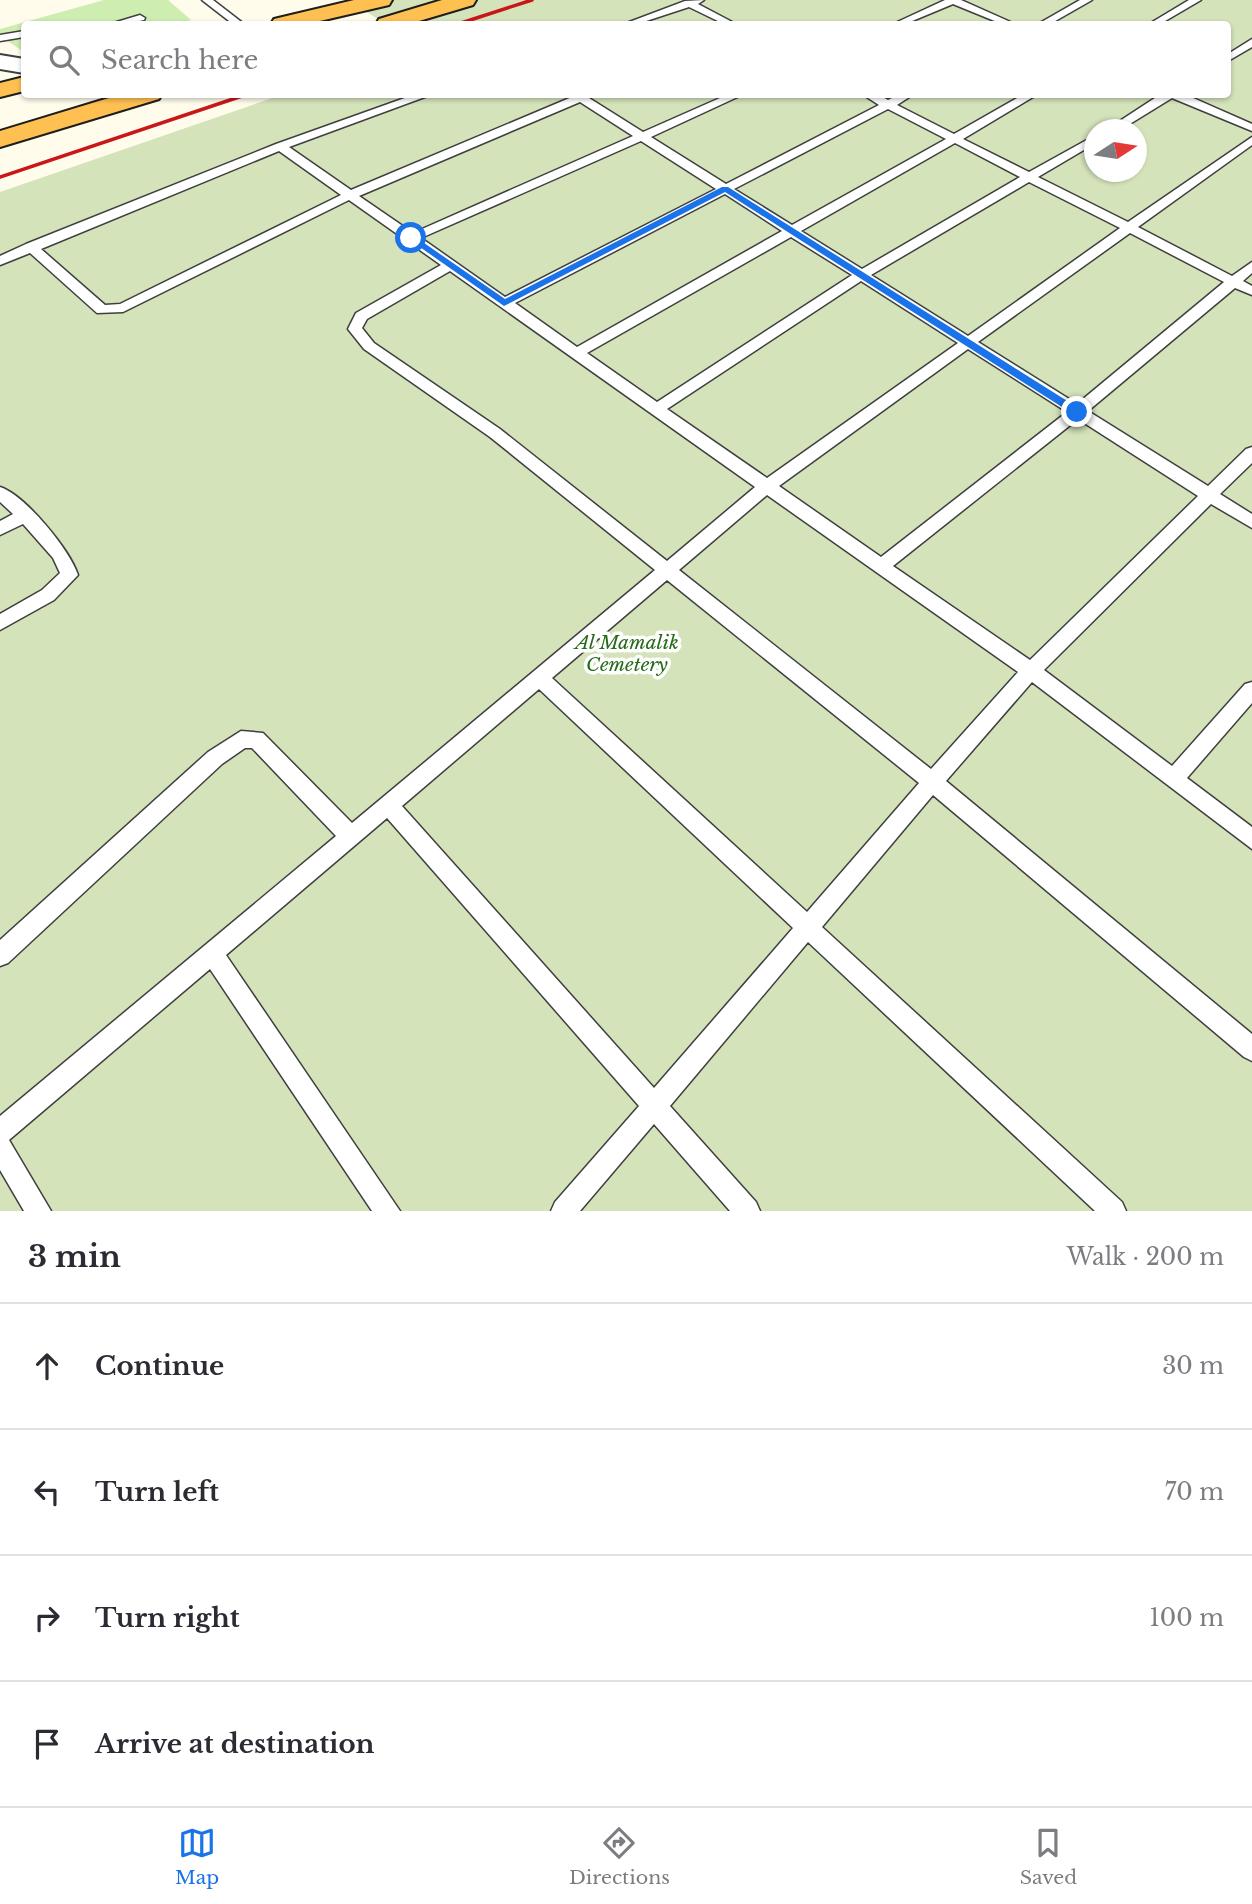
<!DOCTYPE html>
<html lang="en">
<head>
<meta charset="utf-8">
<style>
	:root { --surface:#fff; --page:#f7f7f7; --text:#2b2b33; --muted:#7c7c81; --line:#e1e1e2; --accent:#1a73e8 }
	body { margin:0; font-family:"Libre Baskerville",serif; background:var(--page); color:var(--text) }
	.compass { position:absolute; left:1084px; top:119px; width:63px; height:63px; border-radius:50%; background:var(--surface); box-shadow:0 2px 5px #0004; rotate:78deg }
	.stop { position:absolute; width:21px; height:21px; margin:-16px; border:5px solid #1a73e8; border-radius:50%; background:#fff }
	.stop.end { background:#1a73e8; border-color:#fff; box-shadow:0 2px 7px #0008 }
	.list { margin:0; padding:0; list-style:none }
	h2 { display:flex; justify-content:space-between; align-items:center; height:91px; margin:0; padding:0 28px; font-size:30px }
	h2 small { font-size:23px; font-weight:400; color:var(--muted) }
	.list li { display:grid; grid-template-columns:46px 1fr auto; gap:21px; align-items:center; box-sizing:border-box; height:126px; padding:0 28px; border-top:2px solid var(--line) }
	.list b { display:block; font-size:26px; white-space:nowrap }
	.list em { font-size:23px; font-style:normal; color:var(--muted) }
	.icon { flex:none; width:38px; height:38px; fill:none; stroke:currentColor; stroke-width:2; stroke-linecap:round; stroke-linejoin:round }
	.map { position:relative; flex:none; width:1252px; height:1211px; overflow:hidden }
	.search { position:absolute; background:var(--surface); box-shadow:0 2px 5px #0004; left:21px; right:21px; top:21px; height:77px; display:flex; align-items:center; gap:18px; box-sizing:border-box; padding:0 24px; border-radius:7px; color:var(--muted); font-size:26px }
	.sheet { height:595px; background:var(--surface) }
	nav { display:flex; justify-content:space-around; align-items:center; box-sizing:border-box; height:98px; border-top:2px solid var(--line); background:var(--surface); font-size:19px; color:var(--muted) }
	nav a { display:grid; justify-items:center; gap:4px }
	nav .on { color:var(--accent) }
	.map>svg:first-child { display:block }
	.green { fill:#ceedb1 }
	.cemetery { fill:#d4e3ba; fill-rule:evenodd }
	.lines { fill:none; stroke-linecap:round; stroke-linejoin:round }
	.service-casing { stroke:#3f3f3f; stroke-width:3 }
	.tertiary-casing { stroke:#3f3f3f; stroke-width:4 }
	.trunk-casing { stroke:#1d1d1d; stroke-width:4 }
	.service { fill:#fff; fill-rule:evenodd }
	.tertiary { fill:#fff; fill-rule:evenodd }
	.trunk { fill:#ffc052; fill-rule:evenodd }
	.rail { stroke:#c91719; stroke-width:3.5 }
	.route { fill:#1a73e8 }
	.labels { text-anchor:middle; stroke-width:7; stroke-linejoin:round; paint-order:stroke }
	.park-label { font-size:19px; font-style:italic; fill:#256a16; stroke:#fff }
</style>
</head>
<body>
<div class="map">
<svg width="1252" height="1211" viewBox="0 0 1252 1211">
	<rect width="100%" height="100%" fill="#fffceb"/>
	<!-- green -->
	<polygon class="green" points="104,0 168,0 191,20 174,24 24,24 24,52 0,36 0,29"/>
	<!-- cemetery -->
	<path class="cemetery" d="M349,0H1252V1211H0V192L281,95L1228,94V24H385ZM1094,130H1136V172H1094Z"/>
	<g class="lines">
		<defs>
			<g id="service">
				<polygon points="202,0 213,0 244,24 233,24"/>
				<polygon points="704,0 698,4 736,24 724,24 689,7 637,24 624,24 685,1"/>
				<polygon points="945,0 961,0 1015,24 1002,24 953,4 905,24 893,24"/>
				<polygon points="1080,0 1092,0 1050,24 1038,24"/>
				<polygon points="1189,0 1201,0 1160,24 1149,24"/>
				<polygon points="140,15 145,18 144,20 126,24 110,24"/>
				<polygon points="24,31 24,37 0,41 0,35"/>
				<polygon points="1252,39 1252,47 1228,61 1228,54"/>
				<path d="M416,94H433L289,147L351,190L572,97L570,94H594L589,98L643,132L729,94H744L651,137L726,184L879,105L862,94H877L888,100L900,94H914L897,105L954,134L1024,94H1038L963,139L1029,172L1094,136V144L1038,177L1128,222L1252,137V145L1138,227L1232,276L1252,262V273L1243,281L1252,286V295L1235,288L1088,411L1208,486L1246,449L1252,447V463L1220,494L1252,514V528L1211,504L1044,670L1172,766L1245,684L1252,682V703L1187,778L1252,827V849L1032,682L946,781L1252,1034V1061L1244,1057L933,795L822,927L1122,1202L1126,1211H1095L808,942L670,1106L756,1202L760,1211H730L654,1124L580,1211H551L555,1202L639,1106L387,818L226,955L400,1211H372L210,969L9,1140L51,1211H24L0,1170V1116L336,836L252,748H245L222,764L8,963L0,966V940L208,752L241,731L263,733L352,823L655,570L490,437L364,349L348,329L356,313L441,265L349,200L123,312L97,313L30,253L0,265V256L26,244L276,144ZM580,102L633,136L413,233L359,196ZM888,109L946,139L792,225L734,189ZM641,141L716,189L505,297L421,238ZM955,143L1020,177L862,269L801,231ZM279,151L341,195L120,304L105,305L41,249ZM1029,182L1120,228L968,336L871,275ZM725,194L782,231L577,347L515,303ZM1130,233L1224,282L1077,404L978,342ZM791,237L852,275L657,402L587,353ZM450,271L755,487L667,561L500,429L374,343L362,328L367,319ZM861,281L958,343L767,478L667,409ZM968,349L1067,412L881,557L779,486ZM1078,419L1198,496L1030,660L893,566ZM767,495L1018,672L931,769L679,570ZM667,580L919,783L807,912L552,678ZM539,689L793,928L654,1088L402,806Z"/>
				<polygon points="1161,94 1184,94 1252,124 1252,131 1172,98 1120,130 1106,130"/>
				<path d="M0,487C25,495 70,550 78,575L54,600L0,630V614L42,590L60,573L53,558L23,524L0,535V521L13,514L0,502Z"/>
			</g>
			<polygon id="tertiary" points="0,55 24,59 24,73 0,69"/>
			<g id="trunk">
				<polygon points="354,0 392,0 389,5 307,24 271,24 274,19"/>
				<polygon points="442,0 476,0 473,5 409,24 376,24 379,19"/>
				<polygon points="24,77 24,91 0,97 0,83"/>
				<polygon points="122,94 162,94 159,99 0,147 0,131"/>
			</g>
		</defs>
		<!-- service casing -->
		<use href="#service" class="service-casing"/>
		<!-- tertiary casing -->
		<use href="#tertiary" class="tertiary-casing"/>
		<!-- trunk casing -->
		<use href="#trunk" class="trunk-casing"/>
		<!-- service -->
		<use href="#service" class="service"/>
		<!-- tertiary -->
		<use href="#tertiary" class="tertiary"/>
		<!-- trunk -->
		<use href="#trunk" class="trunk"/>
		<!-- rail -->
		<g class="rail">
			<polyline points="458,24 532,0"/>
			<polyline points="0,177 248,94"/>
		</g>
	</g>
	<!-- route -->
	<polygon class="route" points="722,187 728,187 1080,409 1080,414 1073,414 725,192 504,306 407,238 414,236 505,299"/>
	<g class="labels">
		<!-- park labels -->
		<g class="park-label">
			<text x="627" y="649">Al Mamalik<tspan x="627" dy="22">Cemetery</tspan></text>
		</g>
	</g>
</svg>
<svg class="compass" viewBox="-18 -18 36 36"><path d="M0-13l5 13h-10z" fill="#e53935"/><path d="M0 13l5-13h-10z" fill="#7c7c81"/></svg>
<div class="stop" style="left:411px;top:238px"></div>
<div class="stop end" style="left:1077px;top:412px"></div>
<div class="search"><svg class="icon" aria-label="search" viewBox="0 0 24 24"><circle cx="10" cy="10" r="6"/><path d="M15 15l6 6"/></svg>Search here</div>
</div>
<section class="sheet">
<h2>3 min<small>Walk · 200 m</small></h2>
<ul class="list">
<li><svg class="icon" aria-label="ahead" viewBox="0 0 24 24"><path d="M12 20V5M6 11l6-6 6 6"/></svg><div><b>Continue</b></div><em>30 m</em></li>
<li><svg class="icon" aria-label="left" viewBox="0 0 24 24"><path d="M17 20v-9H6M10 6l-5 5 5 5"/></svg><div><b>Turn left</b></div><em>70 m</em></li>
<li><svg class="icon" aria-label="right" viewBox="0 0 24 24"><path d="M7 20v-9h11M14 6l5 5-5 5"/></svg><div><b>Turn right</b></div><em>100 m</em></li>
<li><svg class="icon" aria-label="arrive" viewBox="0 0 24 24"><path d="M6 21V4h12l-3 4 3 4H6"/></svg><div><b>Arrive at destination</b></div></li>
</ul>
</section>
<nav>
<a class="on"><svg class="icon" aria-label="map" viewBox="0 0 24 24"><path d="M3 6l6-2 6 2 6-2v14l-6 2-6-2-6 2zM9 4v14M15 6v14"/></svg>Map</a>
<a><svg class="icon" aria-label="directions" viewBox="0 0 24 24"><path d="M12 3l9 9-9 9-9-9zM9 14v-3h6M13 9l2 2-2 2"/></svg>Directions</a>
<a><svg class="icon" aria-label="saved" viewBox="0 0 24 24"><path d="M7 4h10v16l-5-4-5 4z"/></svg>Saved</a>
</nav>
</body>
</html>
